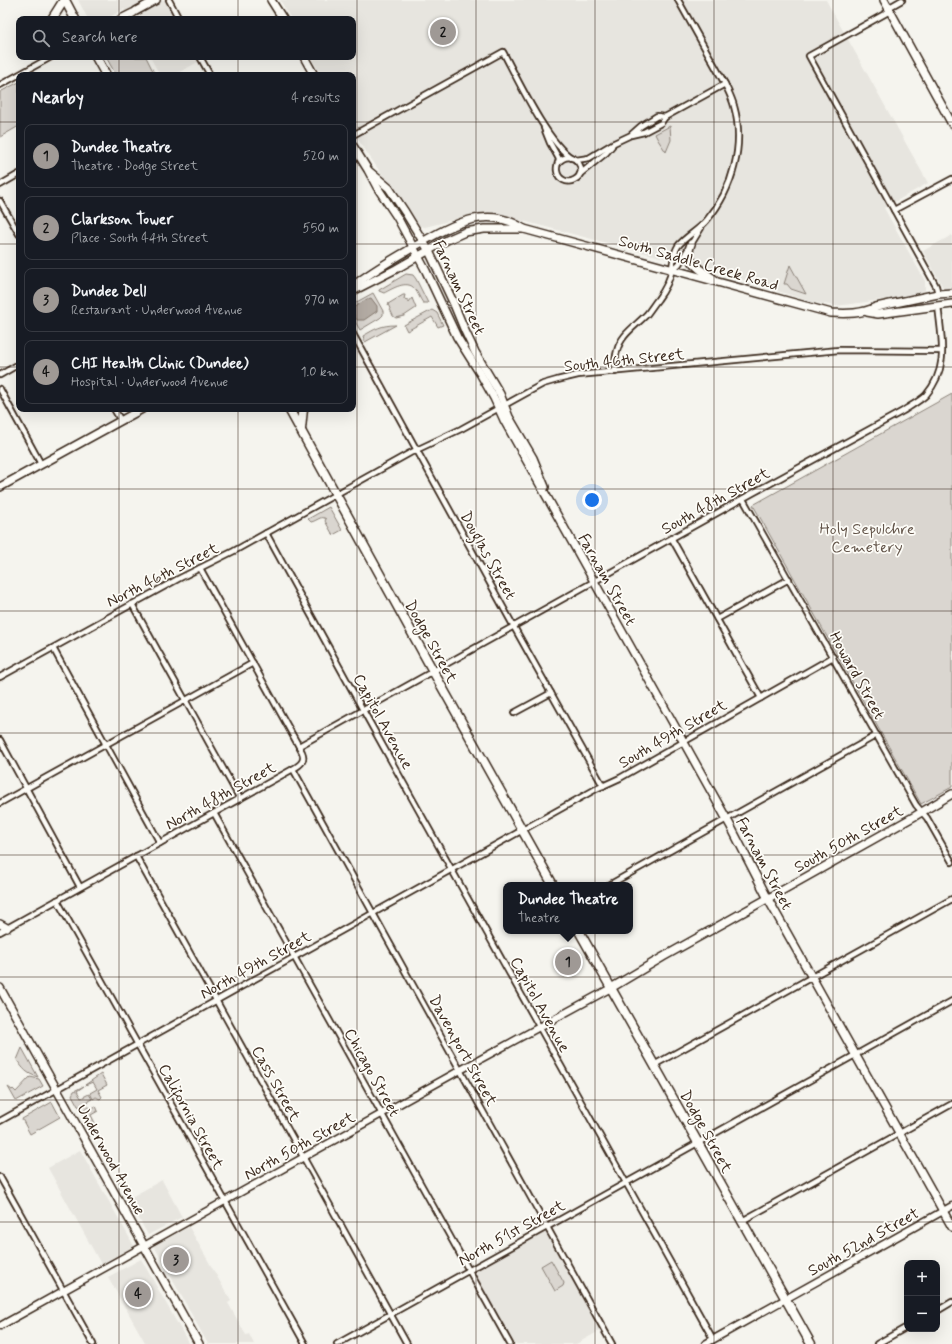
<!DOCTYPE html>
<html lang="en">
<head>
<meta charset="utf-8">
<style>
	:root { --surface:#171b24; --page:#20242c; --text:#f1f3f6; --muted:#9ea1a6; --line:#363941; --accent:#9f9995 }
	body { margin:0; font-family:Mynerve,sans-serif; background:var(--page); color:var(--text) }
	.controls { position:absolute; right:12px; bottom:12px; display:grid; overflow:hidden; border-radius:8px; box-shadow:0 4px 16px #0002 }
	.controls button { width:36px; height:36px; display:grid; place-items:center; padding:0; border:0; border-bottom:1px solid var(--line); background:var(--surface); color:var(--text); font:20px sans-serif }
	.you { position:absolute; left:592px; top:500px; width:14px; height:14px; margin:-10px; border:3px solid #fff; border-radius:50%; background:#1a73e8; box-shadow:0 0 0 6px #1a73e833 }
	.badge { display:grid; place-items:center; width:26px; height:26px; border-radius:50%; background:var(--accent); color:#111; font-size:13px; font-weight:700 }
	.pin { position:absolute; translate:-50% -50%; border:2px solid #fff; box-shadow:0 1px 4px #0006 }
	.popup { position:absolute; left:503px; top:882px; width:130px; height:52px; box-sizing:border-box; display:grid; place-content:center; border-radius:8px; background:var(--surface); filter:drop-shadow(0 1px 3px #0005); font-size:13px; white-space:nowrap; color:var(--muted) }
	.popup b { font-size:15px; color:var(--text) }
	.popup::after { content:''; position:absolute; left:50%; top:100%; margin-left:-8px; border:8px solid transparent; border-top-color:var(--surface) }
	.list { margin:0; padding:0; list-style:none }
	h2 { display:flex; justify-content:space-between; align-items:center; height:52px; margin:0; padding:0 16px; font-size:17px }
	h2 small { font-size:13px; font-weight:400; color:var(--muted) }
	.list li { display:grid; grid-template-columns:26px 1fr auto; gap:12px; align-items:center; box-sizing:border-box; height:64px; margin:0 8px 8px; padding:0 8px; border:1px solid var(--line); border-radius:8px }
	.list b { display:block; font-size:15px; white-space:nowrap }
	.list p { margin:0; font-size:13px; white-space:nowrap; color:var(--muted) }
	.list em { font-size:13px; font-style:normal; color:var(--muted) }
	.icon { flex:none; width:22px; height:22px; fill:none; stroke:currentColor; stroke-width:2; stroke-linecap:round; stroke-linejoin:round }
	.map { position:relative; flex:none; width:952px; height:1344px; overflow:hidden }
	.search { position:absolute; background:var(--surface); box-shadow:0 4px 16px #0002; left:16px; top:16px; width:340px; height:44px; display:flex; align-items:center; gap:10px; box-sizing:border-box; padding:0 14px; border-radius:8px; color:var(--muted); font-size:15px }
	.panel { position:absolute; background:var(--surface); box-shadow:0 4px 16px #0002; left:16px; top:72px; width:340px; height:340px; border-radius:8px }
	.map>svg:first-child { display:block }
	.built { fill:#e7e5df }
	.green { fill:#dad6d0; stroke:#8a8077 }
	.water { fill:#b4aca4; stroke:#84786e }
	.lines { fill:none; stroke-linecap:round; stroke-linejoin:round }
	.minor-casing { stroke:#3b2a1e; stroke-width:8 }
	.tertiary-casing { stroke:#3b2a1e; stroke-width:9 }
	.secondary-casing { stroke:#3b2a1e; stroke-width:10 }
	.primary-casing { stroke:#3b2a1e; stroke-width:10 }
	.trunk-casing { stroke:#3b2a1e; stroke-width:11 }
	.minor { stroke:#fdfcf7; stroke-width:4.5 }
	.tertiary { stroke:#fdfcf7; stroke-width:6 }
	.secondary { stroke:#fdfcf7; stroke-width:7 }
	.primary { stroke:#fdfcf7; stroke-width:7 }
	.trunk { stroke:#fdfcf7; stroke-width:8 }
	.grid { fill:none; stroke:#3b2a1e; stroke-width:1; stroke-opacity:0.55 }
	.labels { text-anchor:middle; stroke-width:3.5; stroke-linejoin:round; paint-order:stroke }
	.street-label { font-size:16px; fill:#3b2a1e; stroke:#fdfcf7 }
	.park-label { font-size:16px; fill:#63554a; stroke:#fdfcf7 }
</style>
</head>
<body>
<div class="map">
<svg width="952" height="1344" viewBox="0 0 952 1344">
	<rect width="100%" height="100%" fill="#f5f4ee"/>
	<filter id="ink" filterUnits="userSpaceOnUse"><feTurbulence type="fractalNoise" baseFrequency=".025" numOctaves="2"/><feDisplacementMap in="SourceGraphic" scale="8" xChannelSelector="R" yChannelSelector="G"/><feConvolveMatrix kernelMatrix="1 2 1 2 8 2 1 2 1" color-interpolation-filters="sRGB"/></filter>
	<g filter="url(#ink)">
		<!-- built -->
		<g class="built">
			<polygon points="78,0 165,0 175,19 129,19 124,9 106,19 88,19"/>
			<polygon points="280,0 826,0 928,183 884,208 925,281 925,290 919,295 836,306 811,302 729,275 493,213 453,220 425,227 416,225 353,132 353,75 321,75 311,57 353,57 353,19 291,19"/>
			<polygon points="150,57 196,57 198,62 174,75 160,75"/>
			<polygon points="952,235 952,288 944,289 923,251"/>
			<polygon points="80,1150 134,1246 101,1264 48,1168"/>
			<polygon points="162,1180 182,1217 148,1235 128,1199"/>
			<polygon points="189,1227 231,1301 228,1303 246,1335 249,1334 254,1344 208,1344 154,1246"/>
			<polygon points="546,1231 601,1330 576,1344 513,1344 473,1272"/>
			<polygon points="141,1259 189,1344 146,1344 108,1277"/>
		</g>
		<!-- green -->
		<g class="green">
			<polygon points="106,57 146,57 155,75 116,75"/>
			<polygon points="19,82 19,126 0,137 0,92"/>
			<polygon points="670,126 671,140 666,152 658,140 655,134"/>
			<polygon points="790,265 791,267 806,294 791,289 787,284 784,284"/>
			<path d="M406,274L413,275L416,279L428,303H423C420,299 418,293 415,289C407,279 392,289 384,293L379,291V290Z"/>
			<polygon points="373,293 383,311 383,315 380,318 360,330 353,318 353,304"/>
			<polygon points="403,295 405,295 404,299 408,300 408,302 409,302 412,298 416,308 404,316 396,318 393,316 388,304"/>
			<polygon points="432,310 437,313 443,325 438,327 432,317 407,331 404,325"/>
			<path d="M396,325L365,342L363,336C375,329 381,325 396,325Z"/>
			<polygon points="952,394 952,787 921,804 753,505"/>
			<path d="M329,507L342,530L333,535L325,521L326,519C321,515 317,521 311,522L308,519Z"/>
			<path d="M22,1048L38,1077C27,1074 23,1069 17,1060Z"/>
			<polygon points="101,1074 107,1085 98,1090 102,1097 100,1099 96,1097 93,1099 90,1093 97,1089 93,1082 85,1085"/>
			<polygon points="30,1077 39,1079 43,1086 16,1101 8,1087 12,1090 13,1089 16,1092"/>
			<polygon points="84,1086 77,1091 81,1098 89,1094 92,1099 88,1101 87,1105 81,1107 78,1106 72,1095 74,1091"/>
			<polygon points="52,1102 60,1117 30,1134 22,1119"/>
			<path d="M96,1106L98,1111L91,1115L95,1123L89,1127C85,1119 79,1112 88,1107L92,1108Z"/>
			<polygon points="551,1260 564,1283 563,1286 555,1291 541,1266"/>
		</g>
		<!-- water -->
		<polygon class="water" points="371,298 377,306 377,311 364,320 357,320 353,313 353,308 367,299"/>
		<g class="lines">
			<defs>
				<g id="minor">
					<polyline points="169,0 179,19"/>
					<polyline points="888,8 902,0"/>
					<polyline points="890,11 809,56 936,286 938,294"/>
					<polyline points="200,57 210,75"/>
					<polyline points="0,85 51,57"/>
					<path d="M544,128L550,143L559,159C558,163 556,167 557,171C558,179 567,184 574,180C591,172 573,146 558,163"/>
					<polyline points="632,134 641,126 657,116 665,117"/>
					<path d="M353,135L503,52C517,78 548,144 572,158"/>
					<polyline points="576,160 589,158 614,143 631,135 644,132 661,123 665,117 725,84"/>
					<polyline points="580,174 606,153 612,146"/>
					<polyline points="0,185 19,174"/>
					<polyline points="0,201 19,234"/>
					<polyline points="894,210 952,179"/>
					<polyline points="672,270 679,264 701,228"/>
					<polyline points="353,334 514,627 603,786"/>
					<path d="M615,372C615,365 615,357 617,351C621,334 636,326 647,314C651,309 654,304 658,299C664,291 670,279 672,269C673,261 673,254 678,246C686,236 699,230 707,220C733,189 745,145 734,106C732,98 728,91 725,84L678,0"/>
					<polyline points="0,375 19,364"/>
					<polyline points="0,389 41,464"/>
					<polyline points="114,409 121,421"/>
					<polyline points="743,499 916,805 927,818 952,862"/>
					<polyline points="266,533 369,721 713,1339"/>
					<polyline points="672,539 761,698"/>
					<polyline points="132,604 240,799"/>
					<polyline points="717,619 789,579"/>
					<polyline points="53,648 160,843"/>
					<polyline points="0,677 178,579 234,551 410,453 461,429 530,391 543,384 557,380 578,375 839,350 942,351"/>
					<polyline points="514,713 551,693"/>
					<polyline points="0,740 80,887"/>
					<path d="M299,746L751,494L903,411C910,406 920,401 926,395C950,367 941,338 938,305"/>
					<polyline points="293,769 612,1344"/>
					<polyline points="0,803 253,663"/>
					<polyline points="214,813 510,1344"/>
					<polyline points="136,856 407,1344"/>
					<polyline points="609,885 877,735"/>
					<polyline points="57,900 305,1344"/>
					<path d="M0,932L293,769C300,765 306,761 302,752L200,568"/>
					<polyline points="654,1065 952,899"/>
					<polyline points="0,1121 596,789 620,778 833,657"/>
					<polyline points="0,1177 93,1344"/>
					<polyline points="742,1221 952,1104"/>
					<polyline points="937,1311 952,1302"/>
					<polyline points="337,1344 952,1001"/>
					<polyline points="877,1344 907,1327"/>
				</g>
				<g id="tertiary">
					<polyline points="0,1326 466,1067 611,988"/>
					<polyline points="705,1344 952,1206"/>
				</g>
				<g id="secondary">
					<polyline points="271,0 283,19"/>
					<polyline points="136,11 156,0"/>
					<polyline points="121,19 133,13"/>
					<polyline points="304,57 314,75"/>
					<polyline points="353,146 368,170 377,187 397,217 426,271 457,337 481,375 494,398 504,420 730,825 768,899 952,1227"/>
					<polyline points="370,172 389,188 405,212 429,251 453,302 465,331 475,352 500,394 509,417 533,458 545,487"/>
					<polyline points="0,924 7,928"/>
					<polyline points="0,988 199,1344"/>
					<polyline points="611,988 663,957 915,816 952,794"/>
				</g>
				<g id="primary">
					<polyline points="884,0 952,124"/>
					<path d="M691,244C683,261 702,271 714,279"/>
					<path d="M353,286C372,271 392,260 412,248C447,228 485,202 524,229"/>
					<path d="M353,291L396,269L447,240L465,232L484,229H524L831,313C847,314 862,314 876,307L938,294L952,293"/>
					<polyline points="867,312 878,314 952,304"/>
					<polyline points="0,487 142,409"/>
				</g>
				<g id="trunk">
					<polyline points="65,0 75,19"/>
					<polyline points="52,19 64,0"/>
					<polyline points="96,57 106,75"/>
					<polyline points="289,409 433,671 553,885"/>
					<polyline points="301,429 303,409"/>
					<polyline points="579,931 811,1344"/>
				</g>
			</defs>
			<!-- minor casing -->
			<use href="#minor" class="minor-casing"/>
			<!-- tertiary casing -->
			<use href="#tertiary" class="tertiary-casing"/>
			<!-- secondary casing -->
			<use href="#secondary" class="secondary-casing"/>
			<!-- primary casing -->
			<use href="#primary" class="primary-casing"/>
			<!-- trunk casing -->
			<use href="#trunk" class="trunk-casing"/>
			<!-- minor -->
			<use href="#minor" class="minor"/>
			<!-- tertiary -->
			<use href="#tertiary" class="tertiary"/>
			<!-- secondary -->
			<use href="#secondary" class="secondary"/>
			<!-- primary -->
			<use href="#primary" class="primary"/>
			<!-- trunk -->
			<use href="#trunk" class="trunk"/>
		</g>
	</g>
	<!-- grid -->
	<path class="grid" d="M119,0V19M238,0V19M357,0V1344M476,0V1344M595,0V1344M714,0V1344M833,0V1344M119,57V75M238,57V75M0,122H19M353,122H952M0,244H19M353,244H952M0,367H19M353,367H952M119,409V1344M238,409V1344M0,489H952M0,611H952M0,733H952M0,855H952M0,977H952M0,1100H952M0,1222H952"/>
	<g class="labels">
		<!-- street labels -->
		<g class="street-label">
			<text transform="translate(699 262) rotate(16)" y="6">South Saddle Creek Road</text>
			<text transform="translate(460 287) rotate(65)" y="6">Farnam Street</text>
			<text transform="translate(624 359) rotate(-6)" y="6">South 46th Street</text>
			<text transform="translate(715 500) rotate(-29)" y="6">South 48th Street</text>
			<text transform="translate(489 555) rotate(61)" y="6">Douglas Street</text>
			<text transform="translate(162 574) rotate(-27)" y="6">North 46th Street</text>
			<text transform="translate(608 579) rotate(61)" y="6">Farnam Street</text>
			<text transform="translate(432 641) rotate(61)" y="6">Dodge Street</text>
			<text transform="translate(858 675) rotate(61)" y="6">Howard Street</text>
			<text transform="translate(384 721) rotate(61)" y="6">Capitol Avenue</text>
			<text transform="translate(672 733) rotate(-30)" y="6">South 49th Street</text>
			<text transform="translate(220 795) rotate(-29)" y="6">North 48th Street</text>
			<text transform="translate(848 838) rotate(-29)" y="6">South 50th Street</text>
			<text transform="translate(765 863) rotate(62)" y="6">Farnam Street</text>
			<text transform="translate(255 964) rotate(-29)" y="6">North 49th Street</text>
			<text transform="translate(541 1004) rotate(61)" y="6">Capitol Avenue</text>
			<text transform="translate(464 1050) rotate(61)" y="6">Davenport Street</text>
			<text transform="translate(373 1072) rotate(61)" y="6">Chicago Street</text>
			<text transform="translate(277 1083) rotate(61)" y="6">Cass Street</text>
			<text transform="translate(192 1116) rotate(61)" y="6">California Street</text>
			<text transform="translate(707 1131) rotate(61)" y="6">Dodge Street</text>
			<text transform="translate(299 1145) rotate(-29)" y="6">North 50th Street</text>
			<text transform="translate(112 1159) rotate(61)" y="6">Underwood Avenue</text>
			<text transform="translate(511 1232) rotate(-29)" y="6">North 51st Street</text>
			<text transform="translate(863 1241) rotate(-29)" y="6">South 52nd Street</text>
		</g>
		<!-- park labels -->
		<g class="park-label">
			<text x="867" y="534">Holy Sepulchre<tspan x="867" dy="18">Cemetery</tspan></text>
		</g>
	</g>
</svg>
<div class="controls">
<button>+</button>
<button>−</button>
</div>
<div class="you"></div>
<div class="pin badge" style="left:568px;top:962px">1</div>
<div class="popup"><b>Dundee Theatre</b>Theatre</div>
<div class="pin badge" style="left:443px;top:32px">2</div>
<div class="pin badge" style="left:176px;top:1260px">3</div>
<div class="pin badge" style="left:138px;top:1294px">4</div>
<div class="search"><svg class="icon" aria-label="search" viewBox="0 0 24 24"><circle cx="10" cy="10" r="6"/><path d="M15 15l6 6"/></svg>Search here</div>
<section class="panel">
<h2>Nearby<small>4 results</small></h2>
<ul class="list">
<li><span class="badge">1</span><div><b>Dundee Theatre</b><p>Theatre · Dodge Street</p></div><em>520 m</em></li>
<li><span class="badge">2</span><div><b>Clarkson Tower</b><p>Place · South 44th Street</p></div><em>550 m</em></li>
<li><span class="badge">3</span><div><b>Dundee Dell</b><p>Restaurant · Underwood Avenue</p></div><em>970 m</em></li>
<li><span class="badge">4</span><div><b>CHI Health Clinic (Dundee)</b><p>Hospital · Underwood Avenue</p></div><em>1.0 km</em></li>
</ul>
</section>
</div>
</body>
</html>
